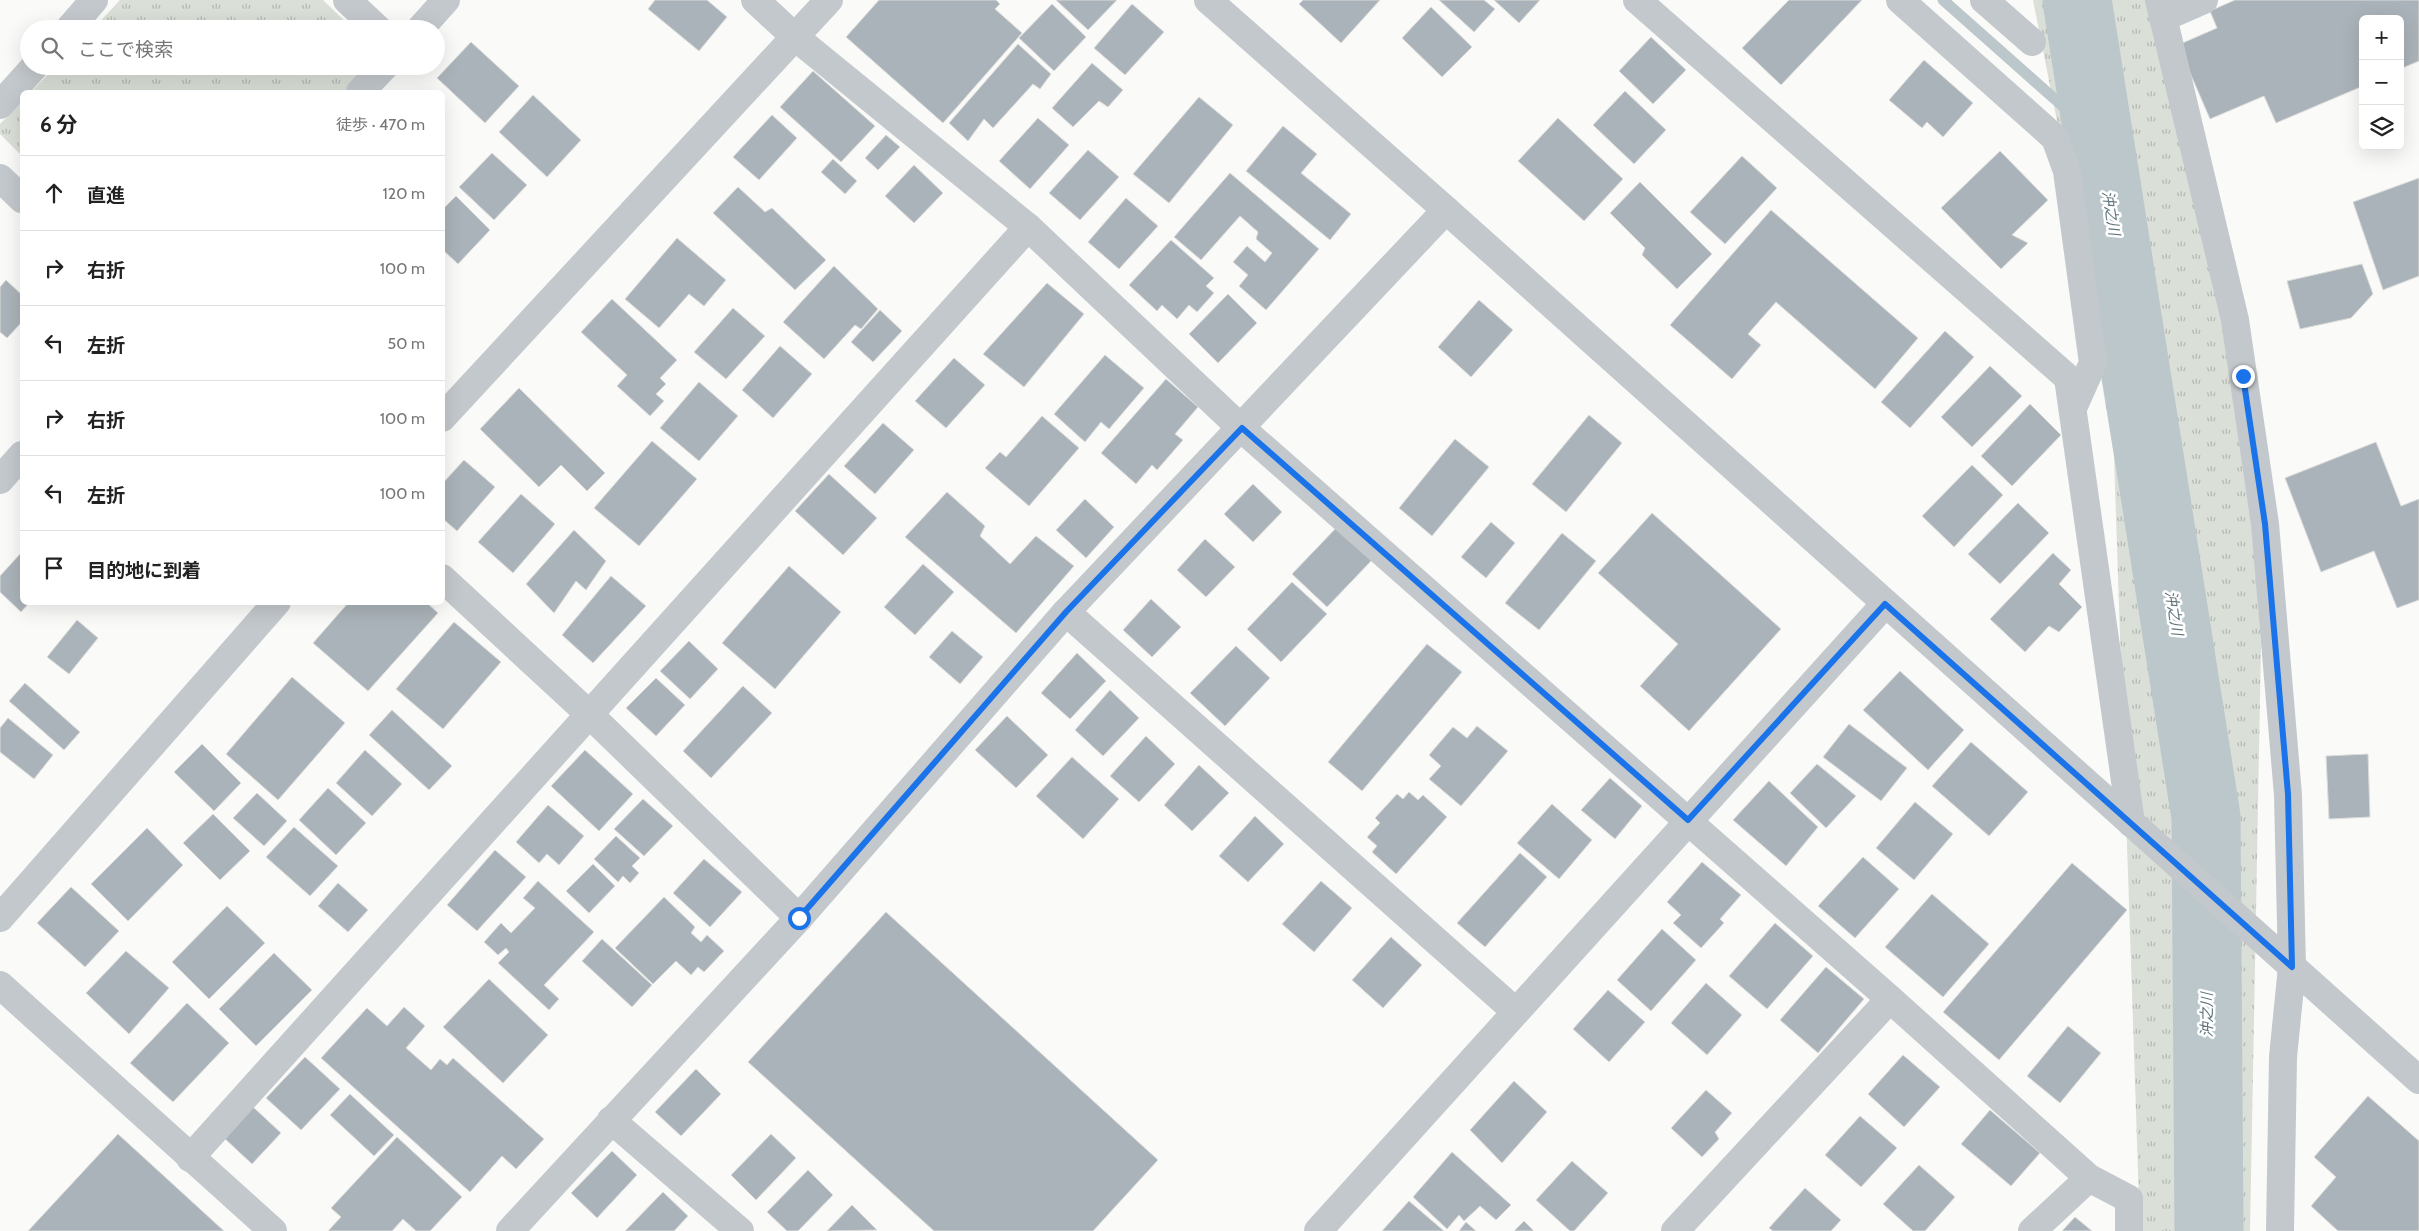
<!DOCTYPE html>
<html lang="ja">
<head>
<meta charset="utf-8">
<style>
	:root { --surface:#fff; --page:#f6f6f6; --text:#222; --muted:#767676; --line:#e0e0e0 }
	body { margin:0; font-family:Cabin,"Noto Sans JP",sans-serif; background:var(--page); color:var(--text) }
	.controls { position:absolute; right:15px; top:15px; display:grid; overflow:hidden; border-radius:8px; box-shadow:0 5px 20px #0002 }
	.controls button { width:45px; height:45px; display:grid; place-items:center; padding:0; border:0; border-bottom:1px solid var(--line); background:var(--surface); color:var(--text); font:25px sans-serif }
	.stop { position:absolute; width:15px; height:15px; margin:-11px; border:4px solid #1a73e8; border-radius:50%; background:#fff }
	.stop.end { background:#1a73e8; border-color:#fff; box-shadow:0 1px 5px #0008 }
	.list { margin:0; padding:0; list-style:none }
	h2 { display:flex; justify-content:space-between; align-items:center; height:65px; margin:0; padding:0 20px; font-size:21px }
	h2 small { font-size:16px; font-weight:400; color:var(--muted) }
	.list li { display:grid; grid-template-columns:32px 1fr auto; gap:15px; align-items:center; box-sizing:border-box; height:75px; padding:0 20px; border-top:1px solid var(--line) }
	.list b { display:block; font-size:19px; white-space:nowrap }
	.list em { font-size:16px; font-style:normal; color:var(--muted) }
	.icon { flex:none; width:28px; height:28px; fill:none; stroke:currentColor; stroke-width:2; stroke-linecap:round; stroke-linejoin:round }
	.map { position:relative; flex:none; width:2419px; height:1231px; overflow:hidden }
	.search { position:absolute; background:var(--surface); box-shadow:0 5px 20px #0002; left:20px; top:20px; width:425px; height:55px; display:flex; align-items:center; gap:12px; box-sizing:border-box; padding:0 18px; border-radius:28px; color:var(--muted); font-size:19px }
	.panel { position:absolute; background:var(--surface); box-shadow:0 5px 20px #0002; left:20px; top:90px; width:425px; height:515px; border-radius:8px }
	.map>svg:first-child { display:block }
	.grass { fill:url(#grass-tufts) }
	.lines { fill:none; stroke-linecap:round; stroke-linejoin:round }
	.stream { stroke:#bbc7cb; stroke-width:11 }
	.river { stroke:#bbc7cb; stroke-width:69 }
	.building { fill:#aab3b9; stroke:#dcdcda }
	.minor { stroke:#c3c8cc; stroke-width:28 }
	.route { stroke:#1a73e8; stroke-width:6 }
	.labels { text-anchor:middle; stroke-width:5; stroke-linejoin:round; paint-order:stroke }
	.water-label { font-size:15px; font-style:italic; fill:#60757c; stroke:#fff }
</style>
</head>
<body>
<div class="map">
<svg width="2419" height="1231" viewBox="0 0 2419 1231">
	<defs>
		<pattern id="grass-tufts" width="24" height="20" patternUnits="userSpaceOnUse" patternTransform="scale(1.25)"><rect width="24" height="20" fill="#dadfd7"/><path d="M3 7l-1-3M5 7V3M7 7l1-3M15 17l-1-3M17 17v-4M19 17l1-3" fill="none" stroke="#b4b9b4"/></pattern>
	</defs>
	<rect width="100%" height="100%" fill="#fafaf8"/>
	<!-- grass -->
	<g class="grass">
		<polygon points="120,0 323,0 353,29 93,29"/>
		<polygon points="2033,0 2160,0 2243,377 2261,645 2250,1231 2140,1231 2114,456 2067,171"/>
		<polygon points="56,66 369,66 344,92 31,92"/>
		<polygon points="22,101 22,156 0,134 0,124"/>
	</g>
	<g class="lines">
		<!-- stream -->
		<polyline class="stream" points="1943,0 2100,139"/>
		<!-- river -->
		<polyline class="river" points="2077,0 2206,817 2209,1231"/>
	</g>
	<!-- building -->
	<g class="building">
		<polygon points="655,0 707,0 727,17 699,51 648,9"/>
		<polygon points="879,0 996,0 1000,4 995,9 1022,33 943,123 846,37"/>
		<polygon points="1056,0 1117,0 1088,30"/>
		<polygon points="1303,0 1380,0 1341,43 1299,4"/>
		<polygon points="1439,0 1484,0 1495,9 1474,32"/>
		<polygon points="1494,0 1540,0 1519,23"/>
		<polygon points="1789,0 1862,0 1781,85 1742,48"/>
		<polygon points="2235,0 2419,0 2419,61 2400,69 2400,19 2363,19 2363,86 2276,123 2264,96 2210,119 2178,45 2217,28 2210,11"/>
		<polygon points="1052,4 1086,37 1054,71 1019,38"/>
		<polygon points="1132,4 1164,32 1125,75 1094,48"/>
		<polygon points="1431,7 1472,47 1442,77 1402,38"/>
		<polygon points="1651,37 1686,70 1653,104 1619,71"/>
		<polygon points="471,42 519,86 485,123 437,78"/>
		<polygon points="1018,44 1051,74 1040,89 1033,84 993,128 984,119 968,141 949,123"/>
		<polygon points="1924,60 1973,103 1943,137 1927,122 1922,128 1889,100"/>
		<polygon points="1092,63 1123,90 1108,107 1099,101 1073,127 1052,108"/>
		<polygon points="813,71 875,126 841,162 780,107"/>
		<polygon points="1625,91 1666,130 1634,164 1593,125"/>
		<polygon points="533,95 581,140 547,177 499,132"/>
		<polygon points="1199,97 1233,125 1169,203 1133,174"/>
		<polygon points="772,115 797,138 759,180 733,157"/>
		<polygon points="1038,118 1069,145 1030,189 999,161"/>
		<polygon points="1558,118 1623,179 1584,221 1518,161"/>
		<polygon points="1283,126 1317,154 1301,173 1351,214 1330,240 1246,171"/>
		<polygon points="886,135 900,147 878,170 865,158"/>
		<polygon points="1088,150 1119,177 1080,220 1049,193"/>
		<polygon points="2000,151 2048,200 2012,235 2028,243 2001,269 1941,208"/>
		<polygon points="492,153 527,185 494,220 459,187"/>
		<polygon points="1742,156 1777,188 1725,244 1690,212"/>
		<polygon points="833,159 857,181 845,194 821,172"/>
		<polygon points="914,165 943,193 914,223 885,196"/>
		<polygon points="1230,173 1319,249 1266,310 1239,286 1248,275 1233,262 1247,246 1265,262 1272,253 1256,239 1258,232 1240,216 1201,260 1174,237"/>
		<polygon points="2419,178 2419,276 2383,290 2353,202"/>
		<polygon points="1640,182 1712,254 1677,289 1642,255 1645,248 1610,213"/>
		<polygon points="738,187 765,212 772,208 826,260 795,290 713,213"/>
		<polygon points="456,196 490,230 458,264 442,249 442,210"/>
		<polygon points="1126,198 1158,226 1119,269 1088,242"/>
		<polygon points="1771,210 1918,338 1875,389 1776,302 1748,334 1761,345 1732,379 1670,325"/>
		<polygon points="677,238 726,280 704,306 689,294 659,328 625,299"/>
		<polygon points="1171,240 1214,278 1206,286 1214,293 1197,312 1189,305 1177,319 1162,305 1157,311 1129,285"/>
		<polygon points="2362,264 2373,294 2351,318 2300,329 2287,281"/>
		<polygon points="834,266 878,309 861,329 855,325 824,359 783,322"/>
		<polygon points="6,280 22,295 22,322 7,338 0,332 0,287"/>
		<polygon points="1047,283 1084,314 1024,387 983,354"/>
		<polygon points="1228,294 1257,323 1218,363 1189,334"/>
		<polygon points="612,299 677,360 660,378 666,384 656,394 664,401 650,416 617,386 627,375 581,332"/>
		<polygon points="1479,300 1513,330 1471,377 1438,347"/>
		<polygon points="733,308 765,336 726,379 694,352"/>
		<polygon points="880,310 902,331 873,362 851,342"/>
		<polygon points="1945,331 1974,357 1910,428 1881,402"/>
		<polygon points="780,346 812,374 773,418 742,390"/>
		<polygon points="1105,355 1144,388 1109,429 1101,422 1085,442 1054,414"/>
		<polygon points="954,358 985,385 946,428 915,401"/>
		<polygon points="1990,366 2022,396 1972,447 1941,417"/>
		<polygon points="1166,379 1198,407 1175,434 1183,440 1157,470 1152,465 1136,484 1101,453"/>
		<polygon points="699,382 738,416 699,461 660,428"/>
		<polygon points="519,388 605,473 587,491 561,465 539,487 480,429"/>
		<polygon points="2030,404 2061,435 2012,486 1981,456"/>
		<polygon points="1589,415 1622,443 1566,512 1532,484"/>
		<polygon points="1042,416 1079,448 1029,506 985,468 1000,452 1006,457"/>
		<polygon points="883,423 914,450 875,494 844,466"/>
		<polygon points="1455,439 1489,467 1432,536 1399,508"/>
		<polygon points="652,441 697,479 639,546 594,508"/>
		<polygon points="2376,442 2401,506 2419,499 2419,600 2397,608 2374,551 2321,572 2285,478"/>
		<polygon points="464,460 495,487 457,531 442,518 442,484"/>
		<polygon points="1972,465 2003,495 1954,547 1922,516"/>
		<polygon points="829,474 877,518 843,555 795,511"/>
		<polygon points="1253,484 1282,512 1253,542 1224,514"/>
		<polygon points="947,492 985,526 980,536 1010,564 1036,536 1074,566 1016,633 905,537"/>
		<polygon points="521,494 555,524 513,573 478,542"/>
		<polygon points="1085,499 1114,527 1086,558 1056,530"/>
		<polygon points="2018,503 2049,533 2000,584 1968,554"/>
		<polygon points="1652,513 1781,629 1689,731 1640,686 1678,644 1598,573"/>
		<polygon points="1491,522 1515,543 1486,578 1461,557"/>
		<polygon points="1338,526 1373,559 1327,607 1292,574"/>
		<polygon points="574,530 606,561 586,590 576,581 554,613 526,584"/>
		<polygon points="1562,533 1596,561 1539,630 1505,603"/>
		<polygon points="1205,539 1235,567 1206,597 1177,570"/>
		<polygon points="2053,553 2071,570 2059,584 2082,607 2059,632 2049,626 2025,652 1990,619"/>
		<polygon points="20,554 22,556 22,602 30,602 21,612 0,592 0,576"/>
		<polygon points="923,564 954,592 915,635 884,607"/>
		<polygon points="789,566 841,612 775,689 722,643"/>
		<polygon points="611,576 646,606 593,663 562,635"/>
		<polygon points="1292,582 1327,614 1281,662 1247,629"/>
		<polygon points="1151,599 1181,627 1152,657 1123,630"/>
		<polygon points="349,602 426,602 438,613 368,691 313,643"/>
		<polygon points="77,620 98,638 69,674 47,657"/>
		<polygon points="454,622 501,662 443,729 396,689"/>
		<polygon points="952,631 983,657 960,684 929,657"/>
		<polygon points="689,641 718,669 690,699 660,671"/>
		<polygon points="1427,644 1462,672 1362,791 1328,762"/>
		<polygon points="1236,646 1270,678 1225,726 1190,693"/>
		<polygon points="1077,653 1106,681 1070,719 1041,693"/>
		<polygon points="1900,671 1964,730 1928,770 1863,710"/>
		<polygon points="292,677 345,723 278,800 226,754"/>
		<polygon points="656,678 685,705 656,736 626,708"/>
		<polygon points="25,683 80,732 64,750 9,701"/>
		<polygon points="743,686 772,713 711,778 683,751"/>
		<polygon points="1110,690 1139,718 1103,756 1075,730"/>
		<polygon points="392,710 452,766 429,790 369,735"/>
		<polygon points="1007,716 1048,755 1016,788 975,750"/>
		<polygon points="8,718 53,755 34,779 0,752 0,728"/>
		<polygon points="1849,724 1907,768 1881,801 1823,757"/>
		<polygon points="1477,726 1508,751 1461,806 1429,779 1441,766 1429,755 1453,727 1467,738"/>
		<polygon points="1146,736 1175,764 1139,802 1110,776"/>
		<polygon points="1971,742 2028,792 1989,836 1932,786"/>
		<polygon points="202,744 241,783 214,811 174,772"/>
		<polygon points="365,750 402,784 372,816 336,783"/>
		<polygon points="585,750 633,794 599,831 551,786"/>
		<polygon points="2368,754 2370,817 2329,819 2326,756"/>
		<polygon points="1072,757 1119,799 1083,839 1036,796"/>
		<polygon points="1817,764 1856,796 1826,828 1790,793"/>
		<polygon points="1199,765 1229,793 1192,831 1164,805"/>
		<polygon points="1610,778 1642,806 1615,839 1581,810"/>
		<polygon points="1769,781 1818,827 1786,866 1733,820"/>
		<polygon points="328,788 366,823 336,855 299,820"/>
		<polygon points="1409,792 1418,800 1423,795 1447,817 1396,874 1372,852 1377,846 1367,837 1380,823 1375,818 1397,794 1403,799"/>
		<polygon points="257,793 287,821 264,846 233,818"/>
		<polygon points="643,799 673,826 644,856 614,829"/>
		<polygon points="1915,802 1953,834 1914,880 1876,848"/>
		<polygon points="1552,804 1592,840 1559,879 1517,843"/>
		<polygon points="548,805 584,836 559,865 547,854 539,863 516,842"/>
		<polygon points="213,814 250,851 220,880 183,843"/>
		<polygon points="1255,816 1284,844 1248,882 1219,856"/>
		<polygon points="294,827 338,866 310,896 266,857"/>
		<polygon points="147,828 183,865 128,921 91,884"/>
		<polygon points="616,836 640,858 632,866 639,873 630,883 623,876 618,882 594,859"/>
		<polygon points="495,850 526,877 477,931 447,905"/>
		<polygon points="1520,853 1547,877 1485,947 1457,923"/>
		<polygon points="1863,857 1899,889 1855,938 1818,906"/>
		<polygon points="704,859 742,892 710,927 673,893"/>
		<polygon points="1702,862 1741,895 1720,919 1724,923 1701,948 1673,923 1681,915 1667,902"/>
		<polygon points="2072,863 2127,910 1999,1060 1943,1012"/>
		<polygon points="593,864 615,886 589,913 566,891"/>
		<polygon points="538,881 594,932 544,985 559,999 549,1010 498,963 509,952 506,948 498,955 484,942 501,923 511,933 535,908 523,898"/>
		<polygon points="1321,881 1352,908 1314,952 1282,924"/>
		<polygon points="338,883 368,910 348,932 318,906"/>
		<polygon points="71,887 119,931 85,967 37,923"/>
		<polygon points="1932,894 1989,944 1943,997 1885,947"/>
		<polygon points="664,897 695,927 691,933 701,942 707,935 724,951 704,972 698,967 691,975 676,961 653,984 615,948"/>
		<polygon points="227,906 265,943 209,999 172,962"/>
		<polygon points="886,912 1158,1160 1093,1231 934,1231 748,1062"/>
		<polygon points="1775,923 1813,956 1767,1009 1729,976"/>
		<polygon points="1662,929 1696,960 1651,1011 1617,980"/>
		<polygon points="1391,937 1422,965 1383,1008 1352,980"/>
		<polygon points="602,939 652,985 632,1007 582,961"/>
		<polygon points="126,951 169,988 129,1034 86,993"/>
		<polygon points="274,953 312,990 256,1046 219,1009"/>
		<polygon points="1826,967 1864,999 1818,1053 1780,1020"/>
		<polygon points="489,979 548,1035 503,1083 443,1027"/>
		<polygon points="1706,983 1742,1015 1707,1055 1671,1023"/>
		<polygon points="1608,990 1645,1022 1609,1062 1573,1029"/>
		<polygon points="187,1003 229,1043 173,1102 130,1063"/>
		<polygon points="404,1007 425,1026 406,1048 431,1070 440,1059 447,1065 453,1058 544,1139 516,1169 502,1156 470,1192 321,1058 367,1008 387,1026"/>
		<polygon points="2068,1026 2101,1053 2060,1103 2027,1076"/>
		<polygon points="1903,1055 1940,1087 1904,1127 1868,1094"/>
		<polygon points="305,1057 340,1089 301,1130 266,1098"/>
		<polygon points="696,1069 721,1094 681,1136 655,1112"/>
		<polygon points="1514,1081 1547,1112 1502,1163 1470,1130"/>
		<polygon points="1706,1090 1732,1113 1715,1132 1719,1139 1702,1157 1671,1128"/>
		<polygon points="350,1094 394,1135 374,1156 330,1115"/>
		<polygon points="2368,1096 2419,1141 2419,1231 2338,1231 2311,1206 2336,1177 2314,1157"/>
		<polygon points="252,1106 281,1133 252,1164 222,1136"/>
		<polygon points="1990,1110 2040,1153 2011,1186 1961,1144"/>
		<polygon points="1860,1116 1897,1148 1861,1187 1825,1155"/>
		<polygon points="118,1134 224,1231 28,1231"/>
		<polygon points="771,1134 796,1158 756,1200 731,1175"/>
		<polygon points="397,1137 462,1197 430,1231 416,1231 403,1219 392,1231 328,1231 341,1217 331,1208"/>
		<polygon points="612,1151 637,1175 597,1218 571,1193"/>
		<polygon points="1452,1152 1511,1205 1496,1220 1480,1206 1464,1221 1459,1215 1447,1229 1413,1197"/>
		<polygon points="1572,1161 1608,1193 1574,1231 1570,1231 1536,1200"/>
		<polygon points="1919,1165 1955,1197 1925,1231 1913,1231 1883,1204"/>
		<polygon points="808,1170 833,1195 798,1231 787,1231 767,1212"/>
		<polygon points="1805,1188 1841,1220 1831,1231 1773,1231 1769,1228"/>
		<polygon points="663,1192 688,1216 674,1231 625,1231"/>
		<polygon points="1409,1201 1444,1231 1382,1231"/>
		<polygon points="852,1205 877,1230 827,1231"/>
		<polygon points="2075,1217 2092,1231 2062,1231"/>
		<polygon points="1524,1221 1534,1231 1514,1231"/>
		<polygon points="1466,1222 1476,1231 1459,1231"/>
	</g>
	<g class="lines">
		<!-- minor -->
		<g class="minor">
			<polyline points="347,0 378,29"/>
			<polyline points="755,0 795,37 1028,227 1241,428 1890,999 2089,1178 2129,1199 2129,1231"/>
			<polyline points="1208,0 1446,210 2419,1080"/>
			<polyline points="1637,0 2068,378 2131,823"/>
			<polyline points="1900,0 2055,138 2067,171 2093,363 2073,408"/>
			<polyline points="1984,0 2032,42"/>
			<polyline points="2159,0 2235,320 2265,524 2288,795 2292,967 2283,1057 2280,1231"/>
			<polyline points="2163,18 2204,0"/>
			<polyline points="69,29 94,0"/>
			<polyline points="420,29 446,0"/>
			<polyline points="360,92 385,66"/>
			<polyline points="0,105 35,66"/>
			<polyline points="0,178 22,199"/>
			<polyline points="442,418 829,0"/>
			<polyline points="0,480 22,455"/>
			<polyline points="442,578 589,714 799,918"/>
			<polyline points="1066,612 1515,1011"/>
			<polyline points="0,918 277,602"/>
			<polyline points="0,985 273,1231"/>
			<polyline points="611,1120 740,1231"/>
			<polyline points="190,1158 1028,227"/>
			<polyline points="510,1231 799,918 1066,612 1446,210"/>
			<polyline points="1318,1231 1885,604"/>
			<polyline points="1675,1231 1890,999"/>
			<polyline points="2032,1231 2089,1178"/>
		</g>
	</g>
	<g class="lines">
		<!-- route -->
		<polyline class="route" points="799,918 1066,612 1242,428 1688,820 1885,604 2292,967 2288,794 2265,524 2243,376"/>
	</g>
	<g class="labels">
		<!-- water labels -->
		<g class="water-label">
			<text transform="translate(2111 213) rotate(81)" y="5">沖之川</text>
			<text transform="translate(2174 613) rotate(81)" y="5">沖之川</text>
			<text transform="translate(2207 1015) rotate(-90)" y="5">沖之川</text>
		</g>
	</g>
</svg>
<div class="controls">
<button>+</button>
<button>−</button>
<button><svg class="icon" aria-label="layers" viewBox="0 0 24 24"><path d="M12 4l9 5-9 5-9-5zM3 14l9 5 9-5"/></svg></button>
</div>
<div class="stop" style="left:799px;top:918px"></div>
<div class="stop end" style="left:2243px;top:376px"></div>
<div class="search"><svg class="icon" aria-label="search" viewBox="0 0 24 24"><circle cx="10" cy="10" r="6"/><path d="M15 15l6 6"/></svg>ここで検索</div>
<section class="panel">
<h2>6 分<small>徒歩 · 470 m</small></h2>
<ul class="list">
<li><svg class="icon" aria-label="ahead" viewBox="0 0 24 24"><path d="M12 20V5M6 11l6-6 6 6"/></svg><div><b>直進</b></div><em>120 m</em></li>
<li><svg class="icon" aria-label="right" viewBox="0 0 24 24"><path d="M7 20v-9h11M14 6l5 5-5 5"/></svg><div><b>右折</b></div><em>100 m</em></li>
<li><svg class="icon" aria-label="left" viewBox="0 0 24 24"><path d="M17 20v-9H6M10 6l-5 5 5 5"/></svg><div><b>左折</b></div><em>50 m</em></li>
<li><svg class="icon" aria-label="right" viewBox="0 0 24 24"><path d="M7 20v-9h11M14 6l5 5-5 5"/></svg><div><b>右折</b></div><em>100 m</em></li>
<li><svg class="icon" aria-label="left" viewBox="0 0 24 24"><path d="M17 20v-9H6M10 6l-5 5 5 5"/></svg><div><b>左折</b></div><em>100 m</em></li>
<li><svg class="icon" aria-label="arrive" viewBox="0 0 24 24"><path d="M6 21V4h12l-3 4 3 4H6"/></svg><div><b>目的地に到着</b></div></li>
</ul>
</section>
</div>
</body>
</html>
